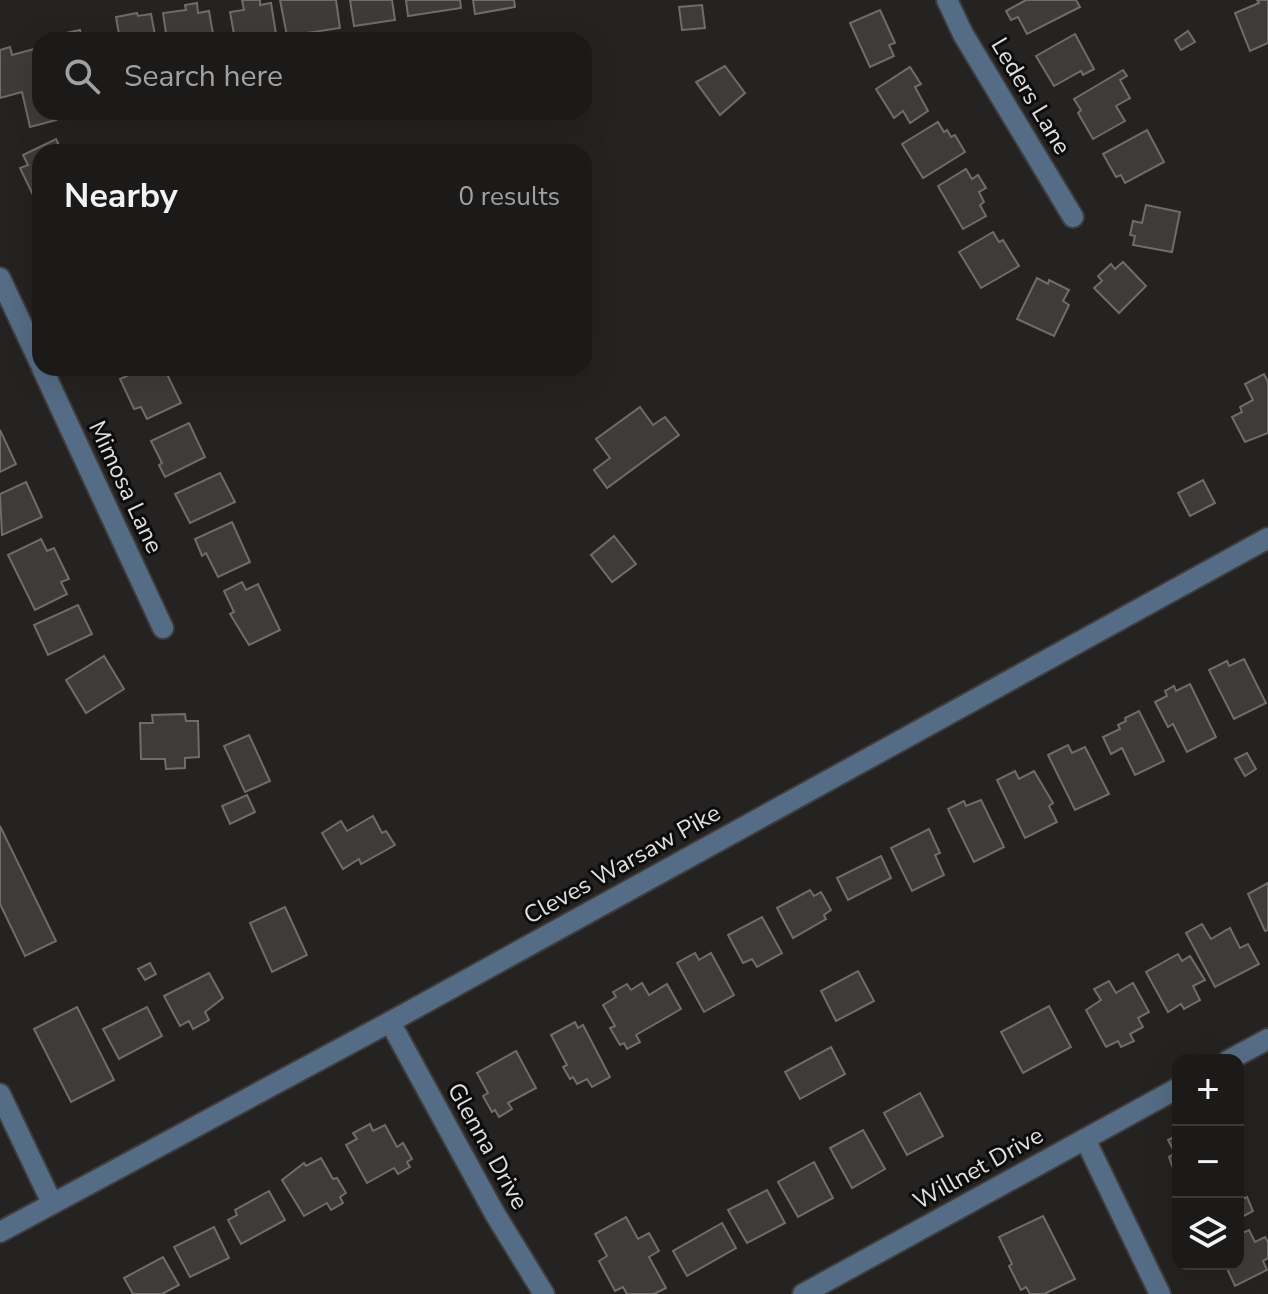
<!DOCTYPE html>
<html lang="en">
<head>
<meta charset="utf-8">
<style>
	:root { --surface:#1c1a19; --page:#252322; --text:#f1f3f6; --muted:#a0a1a2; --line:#3a3838 }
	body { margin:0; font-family:"Nunito Sans",sans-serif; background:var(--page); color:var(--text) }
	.controls { position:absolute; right:24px; bottom:24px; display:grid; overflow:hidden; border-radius:16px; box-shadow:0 8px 32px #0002 }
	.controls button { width:72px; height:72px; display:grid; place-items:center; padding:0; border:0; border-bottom:2px solid var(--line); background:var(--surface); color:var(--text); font:40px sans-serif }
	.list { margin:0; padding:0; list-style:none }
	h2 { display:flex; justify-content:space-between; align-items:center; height:104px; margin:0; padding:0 32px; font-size:34px }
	h2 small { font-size:26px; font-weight:400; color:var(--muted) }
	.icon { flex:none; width:44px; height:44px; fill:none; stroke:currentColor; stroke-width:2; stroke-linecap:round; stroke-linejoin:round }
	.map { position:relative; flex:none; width:1268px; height:1294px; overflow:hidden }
	.search { position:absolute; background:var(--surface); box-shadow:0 8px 32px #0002; left:32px; top:32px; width:560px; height:88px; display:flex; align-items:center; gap:20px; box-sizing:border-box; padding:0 28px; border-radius:24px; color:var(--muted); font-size:30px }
	.panel { position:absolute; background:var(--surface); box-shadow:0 8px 32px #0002; left:32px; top:144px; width:560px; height:232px; border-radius:24px }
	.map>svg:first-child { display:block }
	.building { fill:#3e3b39; stroke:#6f6c6a; stroke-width:2 }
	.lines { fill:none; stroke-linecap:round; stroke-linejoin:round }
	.minor-casing { stroke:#3f3d3c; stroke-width:24 }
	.minor { stroke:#556c86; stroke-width:20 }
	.labels { text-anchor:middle; stroke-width:6; stroke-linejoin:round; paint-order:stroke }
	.street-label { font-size:24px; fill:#e2e0df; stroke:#0d0c0c }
</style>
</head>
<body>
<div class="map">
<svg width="1268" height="1294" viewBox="0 0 1268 1294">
	<rect width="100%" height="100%" fill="#252321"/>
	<!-- building -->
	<g class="building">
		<polygon points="242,0 260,0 260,5 271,3 277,40 235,40 230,12 244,10"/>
		<polygon points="280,0 336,0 340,28 287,36"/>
		<polygon points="350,0 392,0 395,20 354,26"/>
		<polygon points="406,0 460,0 461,8 408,16"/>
		<polygon points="473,0 514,0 515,7 475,14"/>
		<polygon points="1026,0 1076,0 1080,7 1027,34 1018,17 1011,20 1006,11"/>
		<polygon points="1257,0 1268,0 1268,43 1250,51 1235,13 1259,3"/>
		<polygon points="197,3 198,13 209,11 213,34 202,36 202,40 167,40 163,13 186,10 185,5"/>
		<polygon points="702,5 705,28 682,30 679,7"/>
		<polygon points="880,10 895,43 889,45 894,56 870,67 850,23"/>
		<polygon points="137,13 138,16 151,14 156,40 120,40 116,17"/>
		<polygon points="80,30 81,35 85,33 87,40 53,40 52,36"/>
		<polygon points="1188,31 1195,42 1181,50 1175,40"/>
		<polygon points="1075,34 1094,69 1083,75 1081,71 1054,86 1036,56"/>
		<polygon points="10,47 12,55 34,49 40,69 40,112 53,112 56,120 30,127 22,92 0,98 0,50"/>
		<polygon points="725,66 745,93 720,115 696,82"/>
		<polygon points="910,67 921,84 915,87 928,111 910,123 903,111 894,118 876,89"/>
		<polygon points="1123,70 1127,76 1120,80 1130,98 1116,106 1125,121 1093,139 1078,113 1081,110 1074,99"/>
		<polygon points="938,122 944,132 947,130 951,137 955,135 965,152 923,178 902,144"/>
		<polygon points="1147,130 1164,162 1125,183 1121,175 1116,177 1103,154"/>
		<polygon points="56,139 62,152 40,152 40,197 35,199 20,168 28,165 23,155"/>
		<polygon points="966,169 972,179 978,175 986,188 979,192 984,202 980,205 986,216 963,229 938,186"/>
		<polygon points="1146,205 1180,212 1172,252 1133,245 1135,236 1130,235 1133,221 1142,223"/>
		<polygon points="993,232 999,242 1003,240 1019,266 981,288 959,252"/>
		<polygon points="1123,262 1146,286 1119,313 1094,288 1102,281 1098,276 1111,264 1115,269"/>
		<polygon points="1037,278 1048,284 1049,280 1069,290 1063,301 1069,305 1054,336 1017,319"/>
		<polygon points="123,368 164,368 181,403 147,419 141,407 134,409 120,379 127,376"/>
		<polygon points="1264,374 1268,382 1268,433 1245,442 1232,417 1242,412 1240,407 1253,400 1245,384"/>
		<polygon points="640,407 653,425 665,417 679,435 607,488 594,470 610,458 596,439"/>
		<polygon points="189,423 205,457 165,477 159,465 162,463 151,441"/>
		<polygon points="0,430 16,464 0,472"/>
		<polygon points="220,473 235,502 190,523 175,494"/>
		<polygon points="1203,480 1215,503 1190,516 1178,493"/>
		<polygon points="26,482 42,517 2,535 0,494"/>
		<polygon points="232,522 250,562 218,577 206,553 202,556 195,539"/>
		<polygon points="614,536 636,564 612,582 591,555"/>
		<polygon points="41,539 47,551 54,548 69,579 61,582 67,594 35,610 8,555"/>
		<polygon points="242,582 246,590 258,584 280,630 249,645 230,614 234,612 224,591"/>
		<polygon points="78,605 92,634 48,655 34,625"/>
		<polygon points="104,656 124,689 86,713 66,680"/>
		<polygon points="1244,659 1266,703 1234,719 1209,670 1227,661 1229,666"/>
		<polygon points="1190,684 1216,737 1187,752 1173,724 1168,727 1155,702 1167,696 1165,691 1174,686 1176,691"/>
		<polygon points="1139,711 1164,761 1135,775 1122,748 1111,754 1103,737 1120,729 1118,725 1126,721 1125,718"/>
		<polygon points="185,714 186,721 198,721 199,757 185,758 185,768 166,769 165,759 141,759 140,723 153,723 152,715"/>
		<polygon points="249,735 270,781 245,792 224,746"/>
		<polygon points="1068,745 1072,753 1085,747 1109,794 1075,810 1048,755"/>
		<polygon points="1247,753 1256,769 1245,776 1235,759"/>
		<polygon points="1015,771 1019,779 1034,771 1053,803 1049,806 1057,822 1025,838 997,780"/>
		<polygon points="247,795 255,812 230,824 222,806"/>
		<polygon points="981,800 1004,847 974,862 948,809 964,801 966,806"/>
		<polygon points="373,816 382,833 386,831 395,845 361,864 359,859 343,869 322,833 341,821 347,831"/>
		<polygon points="0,826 56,941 25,956 0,904"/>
		<polygon points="929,829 940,853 935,855 944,875 912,891 891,848"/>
		<polygon points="881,856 891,878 848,900 837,878"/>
		<polygon points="1268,883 1268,930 1265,931 1248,894"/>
		<polygon points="810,890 814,896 821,892 831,910 824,915 826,919 793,938 777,908"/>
		<polygon points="285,907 307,955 272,972 250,923"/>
		<polygon points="762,917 782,953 757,967 752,959 743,963 728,935"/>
		<polygon points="1202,924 1211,939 1230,928 1240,948 1248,944 1259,964 1215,987 1186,933"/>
		<polygon points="695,953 699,960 711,953 734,995 704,1012 677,963"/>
		<polygon points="1178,954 1182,961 1190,956 1205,980 1193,986 1200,1000 1184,1009 1181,1004 1168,1012 1146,972"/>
		<polygon points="150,963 156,974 145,980 138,969"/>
		<polygon points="858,971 874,1001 836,1021 821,991"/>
		<polygon points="209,973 223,998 205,1012 209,1020 193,1029 189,1021 180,1026 164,996"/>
		<polygon points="1109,981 1116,993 1133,983 1149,1012 1138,1018 1143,1027 1130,1034 1134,1041 1121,1047 1118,1041 1106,1047 1086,1010 1101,1000 1094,989"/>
		<polygon points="642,983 649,995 667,984 681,1009 636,1035 640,1042 627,1049 624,1043 620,1045 610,1028 615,1026 603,1005 616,997 613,992 627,984 631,990"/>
		<polygon points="1049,1006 1071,1047 1023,1073 1001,1032"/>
		<polygon points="77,1007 114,1080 71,1102 34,1029"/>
		<polygon points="147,1007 162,1036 119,1059 103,1029"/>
		<polygon points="575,1022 578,1028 583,1025 610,1077 592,1087 587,1079 577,1084 573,1077 570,1079 563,1067 567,1065 551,1035"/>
		<polygon points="831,1047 845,1074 800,1099 785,1072"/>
		<polygon points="516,1051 536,1088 508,1103 512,1109 499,1117 495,1110 492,1112 483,1096 488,1093 477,1073"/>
		<polygon points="920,1093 943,1136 907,1155 884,1113"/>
		<polygon points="370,1124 373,1131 385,1125 397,1147 403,1143 412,1159 407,1162 410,1167 398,1174 394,1168 367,1183 346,1145 357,1139 353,1133"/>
		<polygon points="863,1130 885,1169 852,1188 830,1148"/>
		<polygon points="1178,1135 1178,1165 1173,1168 1169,1157 1175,1153 1168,1140"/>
		<polygon points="321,1158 333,1179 337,1178 346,1193 340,1197 343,1203 331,1210 327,1203 304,1216 282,1180 304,1163 306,1166"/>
		<polygon points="814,1162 833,1198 798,1217 778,1182"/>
		<polygon points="767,1190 785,1223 747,1243 728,1210"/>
		<polygon points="269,1191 285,1220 241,1244 228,1220 237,1215 235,1210"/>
		<polygon points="1247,1197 1253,1211 1238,1219 1238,1201"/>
		<polygon points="1043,1216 1075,1279 1044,1294 1030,1294 1026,1287 1021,1290 1009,1266 1012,1264 999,1237"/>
		<polygon points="626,1217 638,1239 649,1233 659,1251 649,1257 666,1288 654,1294 627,1294 623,1287 615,1291 599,1261 607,1256 595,1234"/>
		<polygon points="722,1223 736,1248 687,1276 673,1251"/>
		<polygon points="214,1227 229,1258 190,1277 174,1247"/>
		<polygon points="1249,1230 1255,1242 1265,1237 1268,1242 1268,1258 1263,1261 1267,1270 1235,1286 1225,1264 1238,1264 1238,1235"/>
		<polygon points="163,1257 179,1285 162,1294 133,1294 124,1278"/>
	</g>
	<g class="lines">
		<defs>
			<g id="minor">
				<polyline points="947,0 963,34 1073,217"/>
				<polyline points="0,278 40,363"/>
				<polyline points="42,368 163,628"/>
				<polyline points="390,1022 495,1214 544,1294"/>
				<polyline points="1229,1060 1268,1039"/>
				<polyline points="0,1094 52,1203"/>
				<polyline points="1085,1139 1160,1294"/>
				<polyline points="0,1232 390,1022 1268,538"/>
				<polyline points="803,1294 1178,1088"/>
			</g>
		</defs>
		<!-- minor casing -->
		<use href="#minor" class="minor-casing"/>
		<!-- minor -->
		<use href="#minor" class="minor"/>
	</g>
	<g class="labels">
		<!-- street labels -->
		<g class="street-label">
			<text transform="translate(1031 96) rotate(59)" y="8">Leders Lane</text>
			<text transform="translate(126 487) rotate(65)" y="8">Mimosa Lane</text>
			<text transform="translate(622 864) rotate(-29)" y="8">Cleves Warsaw Pike</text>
			<text transform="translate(488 1146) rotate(61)" y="8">Glenna Drive</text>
			<text transform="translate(978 1168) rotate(-29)" y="8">Willnet Drive</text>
		</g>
	</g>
</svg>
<div class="controls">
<button>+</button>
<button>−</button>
<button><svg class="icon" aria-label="layers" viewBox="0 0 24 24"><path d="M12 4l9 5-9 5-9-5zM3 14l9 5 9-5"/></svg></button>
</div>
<div class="search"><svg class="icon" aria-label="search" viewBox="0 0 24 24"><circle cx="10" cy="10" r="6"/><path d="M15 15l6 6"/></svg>Search here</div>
<section class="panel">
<h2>Nearby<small>0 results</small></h2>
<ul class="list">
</ul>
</section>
</div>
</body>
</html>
